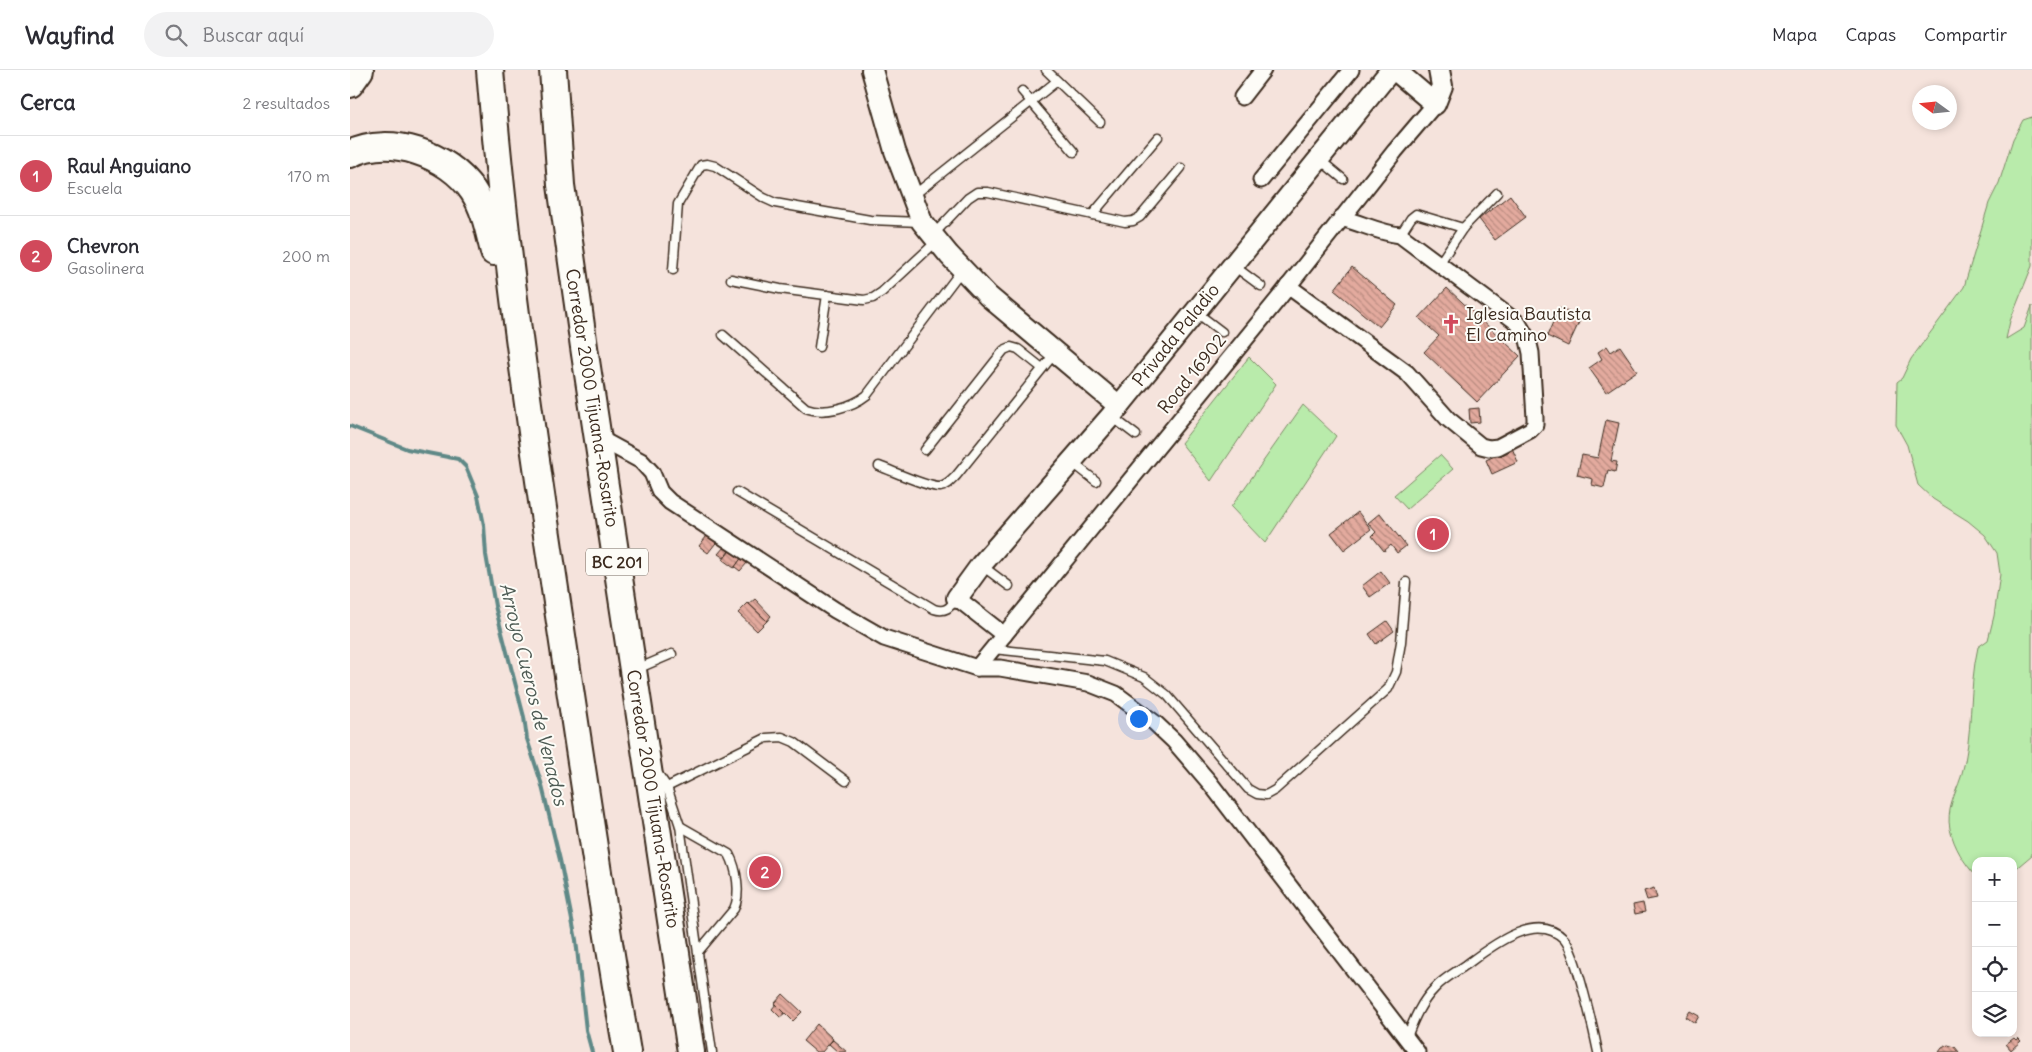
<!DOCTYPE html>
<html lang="es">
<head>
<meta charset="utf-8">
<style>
	:root { --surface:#fff; --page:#f2f2f3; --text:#2b2b33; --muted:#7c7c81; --line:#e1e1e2; --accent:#d1495b }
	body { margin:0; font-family:Delius,sans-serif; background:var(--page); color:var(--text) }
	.controls { position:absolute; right:15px; bottom:15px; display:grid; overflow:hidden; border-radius:10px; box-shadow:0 2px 8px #0003 }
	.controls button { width:45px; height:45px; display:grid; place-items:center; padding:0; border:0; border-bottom:1px solid var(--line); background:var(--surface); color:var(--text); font:25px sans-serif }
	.compass { position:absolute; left:1562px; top:15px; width:45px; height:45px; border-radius:50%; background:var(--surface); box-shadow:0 2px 8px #0003; rotate:285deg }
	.you { position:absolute; left:788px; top:648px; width:18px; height:18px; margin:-12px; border:4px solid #fff; border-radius:50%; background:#1a73e8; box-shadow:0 0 0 8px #1a73e833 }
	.badge { display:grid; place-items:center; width:32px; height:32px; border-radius:50%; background:var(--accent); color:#fff; font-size:16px; font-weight:700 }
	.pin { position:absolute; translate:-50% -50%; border:2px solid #fff; box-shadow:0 1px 5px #0006 }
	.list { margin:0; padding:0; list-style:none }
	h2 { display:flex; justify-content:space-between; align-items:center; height:65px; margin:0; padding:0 20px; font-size:21px }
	h2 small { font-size:16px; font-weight:400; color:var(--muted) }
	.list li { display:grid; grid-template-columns:32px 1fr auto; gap:15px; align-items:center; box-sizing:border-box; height:80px; padding:0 20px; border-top:1px solid var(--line) }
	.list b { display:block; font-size:19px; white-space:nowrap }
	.list p { margin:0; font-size:16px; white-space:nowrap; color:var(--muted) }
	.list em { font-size:16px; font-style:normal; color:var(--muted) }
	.icon { flex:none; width:28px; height:28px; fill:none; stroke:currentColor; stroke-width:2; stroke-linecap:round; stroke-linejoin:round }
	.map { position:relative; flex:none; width:1682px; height:982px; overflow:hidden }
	header { display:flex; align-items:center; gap:30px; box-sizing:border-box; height:70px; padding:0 25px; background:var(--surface); border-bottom:1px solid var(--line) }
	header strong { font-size:24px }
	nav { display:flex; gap:28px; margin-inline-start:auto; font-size:18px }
	.search { width:350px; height:45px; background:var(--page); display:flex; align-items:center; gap:12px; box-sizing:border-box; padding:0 18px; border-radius:28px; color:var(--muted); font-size:19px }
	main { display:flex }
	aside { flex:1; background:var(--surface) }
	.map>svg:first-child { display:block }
	.grass { fill:#b9ebab; stroke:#7a8a64 }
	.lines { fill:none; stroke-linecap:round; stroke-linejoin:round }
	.stream { stroke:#5f8987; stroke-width:4 }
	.building { fill:url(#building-back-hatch); stroke:#3b2a1e }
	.service-casing { stroke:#3b2a1e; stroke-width:11 }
	.minor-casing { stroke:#3b2a1e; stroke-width:19 }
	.tertiary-casing { stroke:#3b2a1e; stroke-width:24 }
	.trunk-casing { stroke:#3b2a1e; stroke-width:30 }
	.service { stroke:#fdfcf7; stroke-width:8 }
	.minor { stroke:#fdfcf7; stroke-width:15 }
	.tertiary { stroke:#fdfcf7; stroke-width:20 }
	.trunk { stroke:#fdfcf7; stroke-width:26 }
	.labels { text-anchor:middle; stroke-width:4; stroke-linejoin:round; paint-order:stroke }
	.shield { fill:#fdfcf7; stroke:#75695f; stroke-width:1 }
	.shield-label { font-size:16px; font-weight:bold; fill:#3b2a1e }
	.poi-label { font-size:18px; fill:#3b2a1e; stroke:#fdfcf7; text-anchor:start }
	.street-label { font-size:18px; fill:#3b2a1e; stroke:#fdfcf7 }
	.water-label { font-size:19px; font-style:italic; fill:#4d5a53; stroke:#fdfcf7 }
</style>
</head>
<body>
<header>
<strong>Wayfind</strong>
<div class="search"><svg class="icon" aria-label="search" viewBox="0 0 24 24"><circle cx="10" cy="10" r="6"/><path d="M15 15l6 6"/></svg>Buscar aquí</div>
<nav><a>Mapa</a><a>Capas</a><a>Compartir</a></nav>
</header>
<main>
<aside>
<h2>Cerca<small>2 resultados</small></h2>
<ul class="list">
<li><span class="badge">1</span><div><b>Raul Anguiano</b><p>Escuela</p></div><em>170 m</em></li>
<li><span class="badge">2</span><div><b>Chevron</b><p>Gasolinera</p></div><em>200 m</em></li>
</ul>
</aside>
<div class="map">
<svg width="1682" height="982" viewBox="0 0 1682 982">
	<defs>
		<pattern id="building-back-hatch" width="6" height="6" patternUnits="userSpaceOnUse" patternTransform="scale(1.25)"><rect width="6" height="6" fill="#e3aa9e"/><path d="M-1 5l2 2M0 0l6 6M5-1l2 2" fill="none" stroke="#b98b80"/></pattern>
	</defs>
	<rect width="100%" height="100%" fill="#f5e3dc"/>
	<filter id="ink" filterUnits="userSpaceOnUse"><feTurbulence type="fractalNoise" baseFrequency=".02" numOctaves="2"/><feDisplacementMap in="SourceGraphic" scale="10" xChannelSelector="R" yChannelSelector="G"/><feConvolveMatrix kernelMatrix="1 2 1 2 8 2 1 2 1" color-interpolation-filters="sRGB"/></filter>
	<g filter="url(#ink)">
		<!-- grass -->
		<g class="grass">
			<path d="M1682,47V196L1660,251L1656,269L1674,258L1682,236V785L1663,801V791H1626V806C1614,793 1604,777 1600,759C1596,740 1605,725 1611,707C1624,665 1618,620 1628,577L1638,570L1644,546L1650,504L1647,483L1635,465L1618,451L1583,429L1568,415L1557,375L1546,355L1547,312L1552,308L1561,289L1614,217L1639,133L1649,113L1663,69L1673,50Z"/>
			<polygon points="899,287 926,314 861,411 831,373"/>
			<polygon points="953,335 986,366 915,473 881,437"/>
			<polygon points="1090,385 1103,399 1057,439 1044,425"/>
		</g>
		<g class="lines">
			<!-- stream -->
			<polyline class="stream" points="0,356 57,379 108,389 116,397 128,426 134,455 136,485 145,536 174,647 177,669 191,712 210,790 226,870 236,960 242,982"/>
		</g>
		<!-- building -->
		<g class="building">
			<polygon points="1160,125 1176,147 1145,170 1129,149"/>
			<polygon points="1002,197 1047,235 1029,257 984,220"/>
			<polygon points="1097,218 1170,286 1127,332 1074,282 1089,266 1069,248"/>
			<polygon points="1209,238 1231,248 1218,276 1197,266"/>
			<polygon points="1257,276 1261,282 1270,276 1287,301 1256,322 1239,298 1252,289 1248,282"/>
			<polygon points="1129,338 1130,352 1120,353 1119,339"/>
			<polygon points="1256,350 1269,353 1261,391 1267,392 1265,402 1258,400 1254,418 1242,415 1243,409 1227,405 1232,385 1248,388"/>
			<polygon points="1162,378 1168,392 1142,404 1136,390"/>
			<polygon points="1008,442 1021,459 994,480 981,463"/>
			<polygon points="1030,443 1056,476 1047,483 1041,475 1034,481 1022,466 1026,462 1018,453"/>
			<polygon points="360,462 369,469 358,483 349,476"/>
			<polygon points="374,477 379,481 374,488 368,484"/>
			<polygon points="382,478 393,486 384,498 373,490"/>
			<polygon points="392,487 398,492 390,501 385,497"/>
			<polygon points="1031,501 1040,513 1020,527 1012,516"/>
			<polygon points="405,529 421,546 417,551 399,534"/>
			<polygon points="398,533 417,551 407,561 388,543"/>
			<polygon points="1037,551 1044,561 1026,574 1019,564"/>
			<polygon points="1304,818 1307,828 1297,830 1294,821"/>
			<polygon points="1293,833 1295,842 1285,844 1283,835"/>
			<polygon points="433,924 452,942 443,951 425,933"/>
			<polygon points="426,934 435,943 430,947 422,939"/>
			<polygon points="1340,941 1349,946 1345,953 1336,947"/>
			<polygon points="467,954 483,969 472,982 466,982 453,971"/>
			<polygon points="1664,968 1666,970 1668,968 1671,971 1661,980 1656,974"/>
			<polygon points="483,970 497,982 488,982 479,974"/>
			<polygon points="1598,975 1605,977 1609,982 1589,982 1592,978"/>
		</g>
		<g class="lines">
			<defs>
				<g id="service">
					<polyline points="696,0 750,52"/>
					<polyline points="672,21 724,82"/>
					<polyline points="969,89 993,109"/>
					<polyline points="564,125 707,11"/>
					<polyline points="742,145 808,67"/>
					<polyline points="583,165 618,128 627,122 638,122 775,152 783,151 790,147 831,98"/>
					<polyline points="1050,165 1061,148 1066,144 1113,158"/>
					<polyline points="1089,194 1113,158 1147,123"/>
					<polyline points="884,196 911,216"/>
					<polyline points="323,200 328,134 351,95 357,94 365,96 414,128 425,133 520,150 570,152"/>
					<polyline points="381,209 430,219 514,230 523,228 532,222 587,171"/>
					<polyline points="847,243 872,262"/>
					<path d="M373,265L456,338C474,345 502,337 517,325L611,201"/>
					<polyline points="469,277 477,225"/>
					<polyline points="761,346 786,365"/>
					<polyline points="575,380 654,280 661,277 668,279 692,298"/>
					<polyline points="723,393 746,411"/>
					<path d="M529,396C543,401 576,417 590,417C597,416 601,411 606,406L705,283"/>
					<path d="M387,422L584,539C596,543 600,537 607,528"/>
					<polyline points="631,495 659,516"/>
					<polyline points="643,579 755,591 794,607 817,625 898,719 907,724 916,725 925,720 1038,619 1046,602 1051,572 1056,512"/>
					<polyline points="287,599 322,584"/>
					<polyline points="308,704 317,717 330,756 362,982"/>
					<polyline points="313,719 416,668 432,667 444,672 496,711"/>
					<path d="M330,756L379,784C387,799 391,824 384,839L348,882"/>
					<path d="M1057,967C1064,949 1071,932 1085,918C1093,909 1106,902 1116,895C1139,878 1186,840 1214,869C1226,882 1244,962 1248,982"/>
				</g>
				<g id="minor">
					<polyline points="892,27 913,0"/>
					<polyline points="911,110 1001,0"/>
					<path d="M938,216L1057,303L1098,349L1131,376L1139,378L1148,377L1180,360L1185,355V348L1181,283L1178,270L1168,253L1050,165C1030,163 1011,153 991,148"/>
					<polyline points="247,367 291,391 302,403 310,422 320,432 485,540 534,568 627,598 650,598 738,613 766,624 805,653 824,671 860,713 1067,982"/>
					<polyline points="607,528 654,565"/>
					<polyline points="627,598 929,228 1045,81 1085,34"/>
				</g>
				<g id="tertiary">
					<polyline points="522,0 545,81 572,152 599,185 638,226 769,336"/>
					<polyline points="1045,0 1085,34 1092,16 1089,0"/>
					<polyline points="607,528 631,495 761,346 1041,0"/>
				</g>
				<g id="trunk">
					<path d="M140,0C155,187 183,373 211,559C232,700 253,841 277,982"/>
					<polyline points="203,0 211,115 235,284 341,982"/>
					<polyline points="0,14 10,0"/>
					<path d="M0,84C40,64 98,84 123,121C135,139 139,162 144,182"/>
				</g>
			</defs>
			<!-- service casing -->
			<use href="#service" class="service-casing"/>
			<!-- minor casing -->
			<use href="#minor" class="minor-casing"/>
			<!-- tertiary casing -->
			<use href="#tertiary" class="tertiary-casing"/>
			<!-- trunk casing -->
			<use href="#trunk" class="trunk-casing"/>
			<!-- service -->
			<use href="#service" class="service"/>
			<!-- minor -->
			<use href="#minor" class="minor"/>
			<!-- tertiary -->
			<use href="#tertiary" class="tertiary"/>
			<!-- trunk -->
			<use href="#trunk" class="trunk"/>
		</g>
	</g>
	<!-- icons -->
	<defs>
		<symbol id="church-bare" viewBox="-9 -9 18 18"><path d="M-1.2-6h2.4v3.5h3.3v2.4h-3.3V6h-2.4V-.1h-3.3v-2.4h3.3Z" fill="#d1495b" stroke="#fdfcf7" stroke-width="2.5" paint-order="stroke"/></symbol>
	</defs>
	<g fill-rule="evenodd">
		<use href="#church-bare" x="1087" y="240" width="28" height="28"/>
	</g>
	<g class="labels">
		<!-- shield labels -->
		<rect class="shield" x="236" y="478.5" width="62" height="27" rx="4"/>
		<g class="shield-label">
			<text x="267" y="498">BC 201</text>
		</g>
		<!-- poi labels -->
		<g class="poi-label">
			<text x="1116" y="250">Iglesia Bautista<tspan x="1116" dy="21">El Camino</tspan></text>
		</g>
		<!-- street labels -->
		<g class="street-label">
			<text transform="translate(826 265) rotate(-51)" y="6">Privada Paladio</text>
			<text transform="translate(842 304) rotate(-51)" y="6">Road 16902</text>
			<text transform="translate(242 328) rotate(81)" y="6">Corredor 2000 Tijuana-Rosarito</text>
			<text transform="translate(303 729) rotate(81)" y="6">Corredor 2000 Tijuana-Rosarito</text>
		</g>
		<!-- water labels -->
		<g class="water-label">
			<text transform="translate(184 624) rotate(76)" y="7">Arroyo Cueros de Venados</text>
		</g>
	</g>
</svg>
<div class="controls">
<button>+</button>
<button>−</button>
<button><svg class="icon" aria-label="locate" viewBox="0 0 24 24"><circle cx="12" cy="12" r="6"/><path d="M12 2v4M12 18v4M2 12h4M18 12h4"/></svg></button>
<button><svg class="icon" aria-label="layers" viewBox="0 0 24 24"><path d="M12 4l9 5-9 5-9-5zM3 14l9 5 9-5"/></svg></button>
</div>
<svg class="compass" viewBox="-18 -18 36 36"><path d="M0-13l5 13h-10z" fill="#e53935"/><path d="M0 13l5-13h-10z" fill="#7c7c81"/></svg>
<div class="you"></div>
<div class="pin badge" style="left:1083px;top:464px">1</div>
<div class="pin badge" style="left:415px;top:802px">2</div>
</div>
</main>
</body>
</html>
